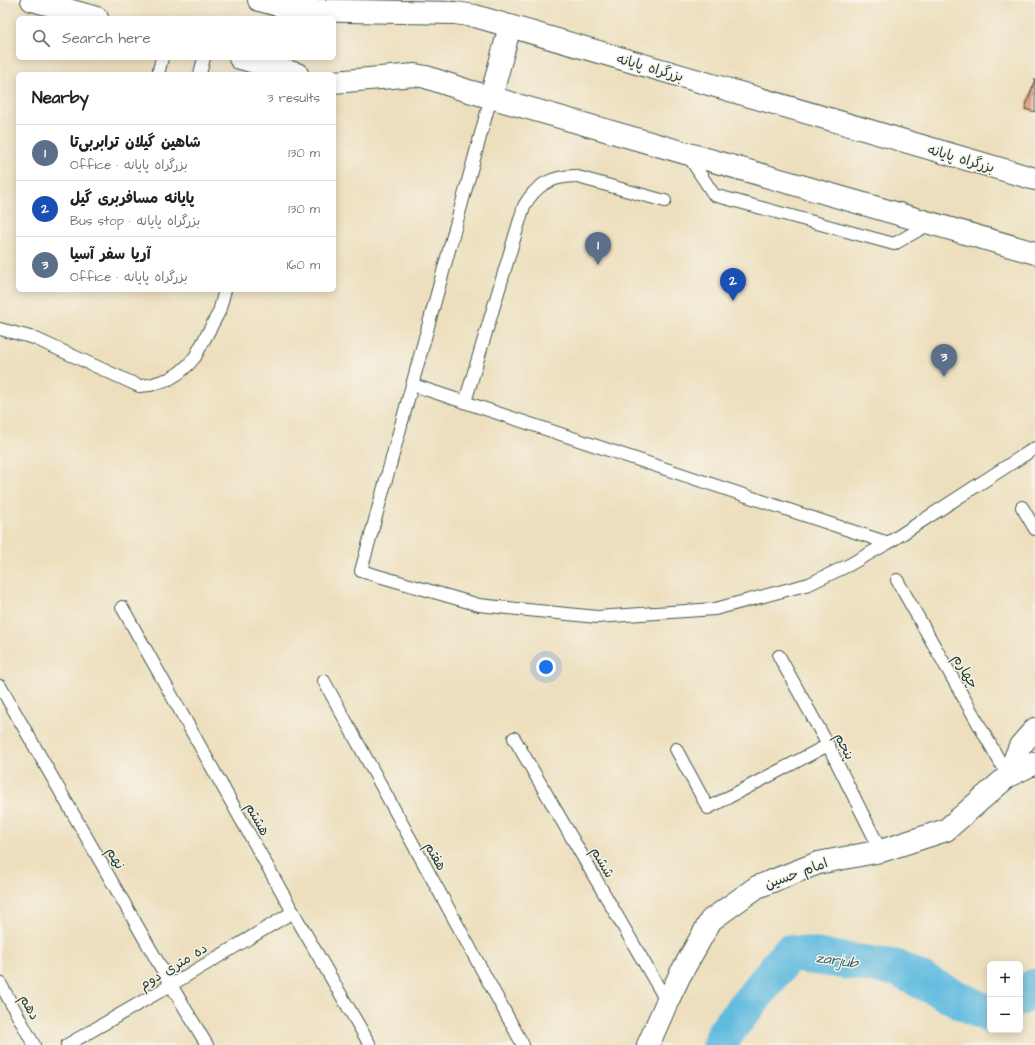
<!DOCTYPE html>
<html lang="en">
<head>
<meta charset="utf-8">
<style>
	:root { --surface:#fff; --page:#f6f6f6; --text:#222; --muted:#767676; --line:#e0e0e0; --accent:#d93025 }
	body { margin:0; font-family:"Architects Daughter","Playpen Sans Arabic",sans-serif; background:var(--page); color:var(--text) }
	.controls { position:absolute; right:12px; bottom:12px; display:grid; overflow:hidden; border-radius:6px; box-shadow:0 2px 10px #0003 }
	.controls button { width:36px; height:36px; display:grid; place-items:center; padding:0; border:0; border-bottom:1px solid var(--line); background:var(--surface); color:var(--text); font:20px sans-serif }
	.you { position:absolute; left:546px; top:667px; width:14px; height:14px; margin:-10px; border:3px solid #fff; border-radius:50%; background:#1a73e8; box-shadow:0 0 0 6px #1a73e833 }
	.badge { display:grid; place-items:center; width:26px; height:26px; border-radius:50%; background:var(--accent); color:#fff; font-size:13px; font-weight:700 }
	.pin { position:absolute; translate:-50% -33px; filter:drop-shadow(0 1px 2px #0008) }
	.pin::after { content:''; position:absolute; top:21px; width:14px; height:12px; background:inherit; clip-path:polygon(0 0,100% 0,50% 100%) }
	.list { margin:0; padding:0; list-style:none }
	h2 { display:flex; justify-content:space-between; align-items:center; height:52px; margin:0; padding:0 16px; font-size:17px }
	h2 small { font-size:13px; font-weight:400; color:var(--muted) }
	.list li { display:grid; grid-template-columns:26px 1fr auto; gap:12px; align-items:center; box-sizing:border-box; height:56px; padding:0 16px; border-top:1px solid var(--line) }
	.list b { display:block; font-size:15px; white-space:nowrap }
	.list p { margin:0; font-size:13px; white-space:nowrap; color:var(--muted) }
	.list em { font-size:13px; font-style:normal; color:var(--muted) }
	.icon { flex:none; width:22px; height:22px; fill:none; stroke:currentColor; stroke-width:2; stroke-linecap:round; stroke-linejoin:round }
	.map { position:relative; flex:none; width:1035px; height:1045px; overflow:hidden }
	.search { position:absolute; background:var(--surface); box-shadow:0 2px 10px #0003; left:16px; top:16px; width:320px; height:44px; display:flex; align-items:center; gap:10px; box-sizing:border-box; padding:0 14px; border-radius:6px; color:var(--muted); font-size:15px }
	.panel { position:absolute; background:var(--surface); box-shadow:0 2px 10px #0003; left:16px; top:72px; width:320px; height:220px; border-radius:6px }
	.map>svg:first-child { display:block }
	.lines { fill:none; stroke-linecap:round; stroke-linejoin:round }
	.river { stroke:#61bbdf; stroke-width:37 }
	.building { fill:#db936f }
	.lane-casing { stroke:#3e5549; stroke-width:14 }
	.street-casing { stroke:#3e5549; stroke-width:24 }
	.highway-casing { stroke:#3e5549; stroke-width:24 }
	.lane { stroke:#fff; stroke-width:12 }
	.street { stroke:#fff; stroke-width:22 }
	.highway { stroke:#fff; stroke-width:22 }
	.labels { text-anchor:middle; stroke-width:3; stroke-linejoin:round; paint-order:stroke }
	.street-label { font-size:14px; fill:#1f3d34; stroke:#f7f3e8 }
	.water-label { font-size:15px; font-style:italic; fill:#305c5f; stroke:#f7f3e8 }
</style>
</head>
<body>
<div class="map">
<svg width="1035" height="1045" viewBox="0 0 1035 1045">
	<rect width="100%" height="100%" fill="#f7f3e8"/>
	<filter id="ink" filterUnits="userSpaceOnUse"><feTurbulence type="fractalNoise" baseFrequency=".025" numOctaves="2"/><feDisplacementMap in="SourceGraphic" scale="8" xChannelSelector="R" yChannelSelector="G"/><feConvolveMatrix kernelMatrix="1 2 1 2 8 2 1 2 1" color-interpolation-filters="sRGB"/></filter>
	<filter id="wash" filterUnits="userSpaceOnUse"><feTurbulence type="fractalNoise" baseFrequency=".012" numOctaves="4" result="noise"/><feDisplacementMap in="SourceGraphic" scale="16" xChannelSelector="R" yChannelSelector="G"/><feGaussianBlur stdDeviation="0.9" result="paint"/><feColorMatrix in="noise" values="0 0 0 0 0 0 0 0 0 0 0 0 0 0 0 0 0 1.4 0 .05"/><feComposite in="paint" operator="in"/></filter>
	<g filter="url(#wash)">
		<rect width="100%" height="100%" fill="#eddfbd"/>
		<g class="lines">
			<!-- river -->
			<g class="river">
				<polyline points="1020,997 1035,987"/>
				<polyline points="720,1045 725,1033 789,953 896,968 990,1015"/>
			</g>
		</g>
		<g id="blocks">
			<!-- building -->
			<polygon class="building" points="1035,79 1035,112 1025,109"/>
		</g>
	</g>
	<g filter="url(#ink)">
		<use href="#blocks" fill-opacity="0" stroke="#3e5549" stroke-width="1"/>
		<g class="lines">
			<defs>
				<g id="lane">
					<polyline points="158,74 162,58"/>
					<polyline points="200,74 204,58"/>
					<polyline points="491,97 361,571 479,605 597,617 715,609 809,584 849,565 888,543 1035,448"/>
					<polyline points="687,154 714,195 894,244 931,223"/>
					<polyline points="0,329 34,338 139,386 150,385 169,379 179,373 188,365 195,357 219,312 225,290"/>
					<polyline points="413,385 888,543"/>
					<path d="M465,402L524,206C536,185 550,177 574,176L665,201"/>
					<polyline points="1022,507 1035,529"/>
					<polyline points="897,580 1008,776"/>
					<polyline points="122,607 293,912 370,1045"/>
					<polyline points="779,656 828,745 881,851"/>
					<polyline points="324,681 523,1045"/>
					<polyline points="0,686 171,985 207,1045"/>
					<polyline points="514,738 667,1002"/>
					<polyline points="676,749 708,808 828,745"/>
					<polyline points="0,983 34,1045"/>
					<polyline points="67,1045 171,985 293,912"/>
				</g>
				<g id="street">
					<polyline points="1008,776 1020,746 1035,729"/>
					<polyline points="648,1045 667,1002 680,975 711,920 757,887 818,863 881,851 946,830 1008,776 1035,763"/>
				</g>
				<g id="highway">
					<polyline points="32,0 97,18"/>
					<polyline points="259,0 296,10 455,13 475,16 1035,179"/>
					<polyline points="240,58 297,74"/>
					<polyline points="334,82 415,75 426,77 465,90 1035,253"/>
					<polyline points="491,97 510,26"/>
				</g>
			</defs>
			<!-- lane casing -->
			<use href="#lane" class="lane-casing"/>
			<!-- street casing -->
			<use href="#street" class="street-casing"/>
			<!-- highway casing -->
			<use href="#highway" class="highway-casing"/>
			<!-- lane -->
			<use href="#lane" class="lane"/>
			<!-- street -->
			<use href="#street" class="street"/>
			<!-- highway -->
			<use href="#highway" class="highway"/>
		</g>
	</g>
	<g class="labels">
		<!-- street labels -->
		<g class="street-label">
			<text transform="translate(650 67) rotate(16)" y="5">بزرگراه پایانه</text>
			<text transform="translate(961 158) rotate(16)" y="5">بزرگراه پایانه</text>
			<text transform="translate(966 671) rotate(60)" y="5">چهارم</text>
			<text transform="translate(845 746) rotate(63)" y="5">پنجم</text>
			<text transform="translate(258 819) rotate(61)" y="5">هشتم</text>
			<text transform="translate(436 856) rotate(61)" y="5">هفتم</text>
			<text transform="translate(116 858) rotate(60)" y="5">نهم</text>
			<text transform="translate(603 862) rotate(60)" y="5">ششم</text>
			<text transform="translate(796 873) rotate(-20)" y="5">امام حسین</text>
			<text transform="translate(173 966) rotate(-31)" y="5">ده متری دوم</text>
			<text transform="translate(30 1007) rotate(61)" y="5">دهم</text>
		</g>
		<!-- water labels -->
		<g class="water-label">
			<text transform="translate(837 960) rotate(8)" y="5">zarjub</text>
		</g>
	</g>
</svg>
<div class="controls">
<button>+</button>
<button>−</button>
</div>
<div class="you"></div>
<div class="pin badge" style="left:598px;top:265px;background:#5c6f8a">1</div>
<div class="pin badge" style="left:733px;top:301px;background:#1a4fb4">2</div>
<div class="pin badge" style="left:944px;top:377px;background:#5c6f8a">3</div>
<div class="search"><svg class="icon" aria-label="search" viewBox="0 0 24 24"><circle cx="10" cy="10" r="6"/><path d="M15 15l6 6"/></svg>Search here</div>
<section class="panel">
<h2>Nearby<small>3 results</small></h2>
<ul class="list">
<li><span class="badge" style="background:#5c6f8a">1</span><div><b>شاهین گیلان ترابربی‌تا</b><p>Office · بزرگراه پایانه</p></div><em>130 m</em></li>
<li><span class="badge" style="background:#1a4fb4">2</span><div><b>پایانه مسافربری گیل</b><p>Bus stop · بزرگراه پایانه</p></div><em>130 m</em></li>
<li><span class="badge" style="background:#5c6f8a">3</span><div><b>آریا سفر آسیا</b><p>Office · بزرگراه پایانه</p></div><em>160 m</em></li>
</ul>
</section>
</div>
</body>
</html>
